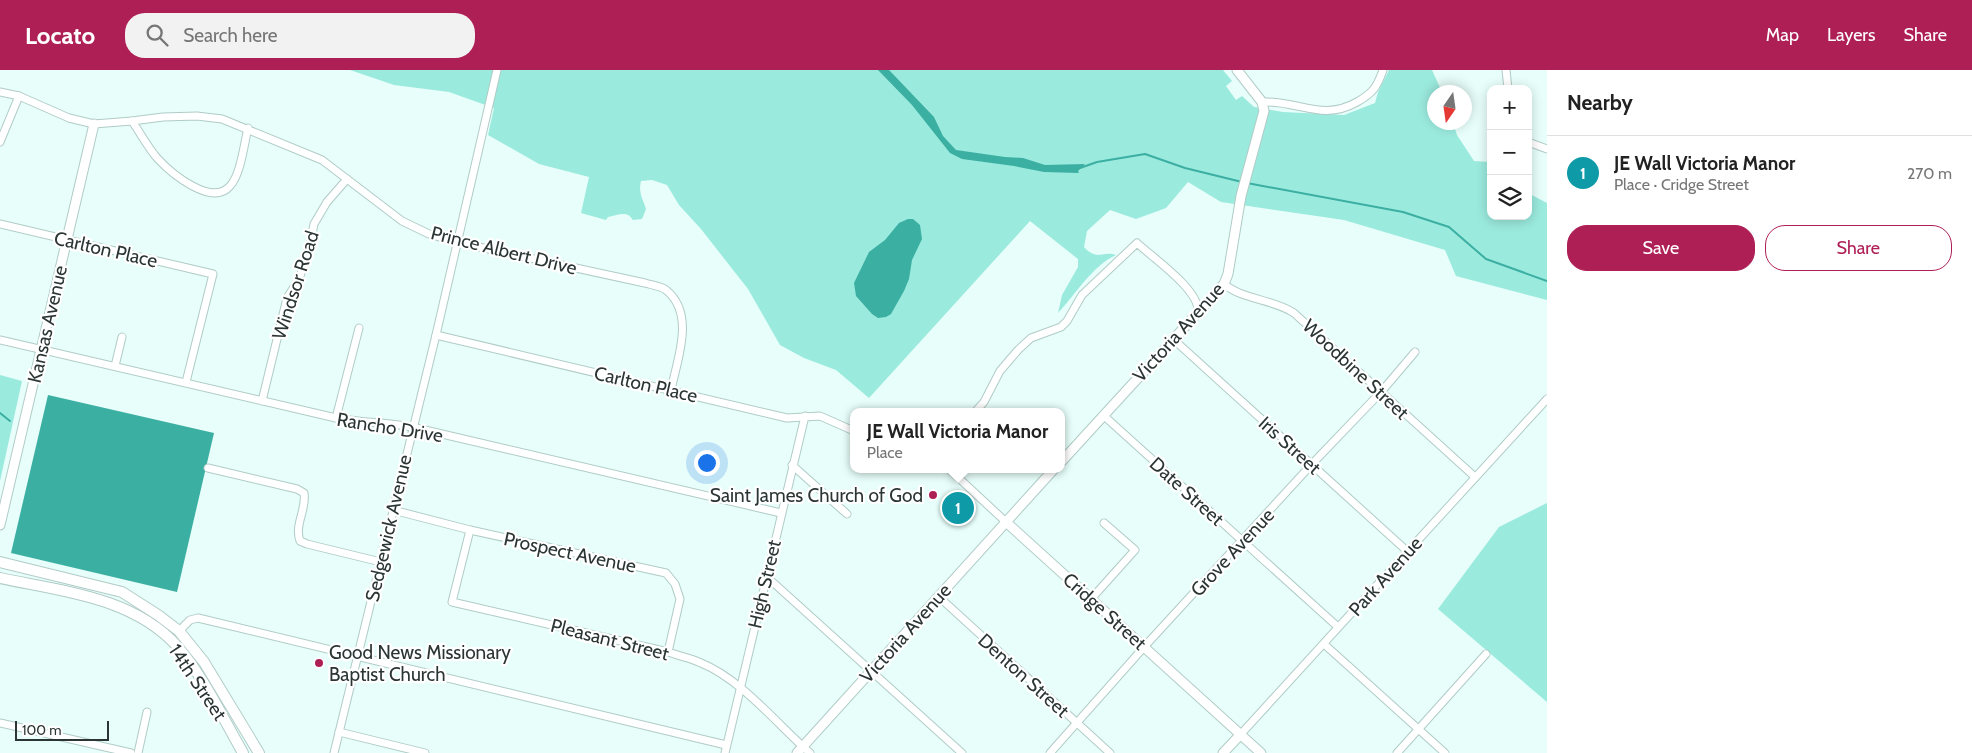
<!DOCTYPE html>
<html lang="en">
<head>
<meta charset="utf-8">
<style>
	:root { --surface:#fff; --page:#f2f2f2; --text:#222; --muted:#767676; --line:#e0e0e0; --accent:#ae1f56 }
	body { margin:0; font-family:Cabin,sans-serif; background:var(--page); color:var(--text) }
	.controls { position:absolute; right:15px; top:15px; display:grid; overflow:hidden; border-radius:10px; box-shadow:0 2px 12px #0003 }
	.controls button { width:45px; height:45px; display:grid; place-items:center; padding:0; border:0; border-bottom:1px solid var(--line); background:var(--surface); color:var(--text); font:25px sans-serif }
	.compass { position:absolute; left:1427px; top:15px; width:45px; height:45px; border-radius:50%; background:var(--surface); box-shadow:0 2px 12px #0003; rotate:193deg }
	.scale { position:absolute; left:15px; bottom:12px; width:94px; box-sizing:border-box; padding-left:5px; border:2px solid #2b3634; border-top:0; font-size:14px; line-height:18px; white-space:nowrap; color:#2b3634; -webkit-text-stroke:4px #fff; paint-order:stroke }
	.you { position:absolute; left:706px; top:392px; width:18px; height:18px; margin:-12px; border:4px solid #fff; border-radius:50%; background:#1a73e8; box-shadow:0 0 0 8px #1a73e833 }
	.badge { display:grid; place-items:center; width:32px; height:32px; border-radius:50%; background:var(--accent); color:#fff; font-size:16px; font-weight:700 }
	.pin { position:absolute; translate:-50% -50%; border:2px solid #fff; box-shadow:0 1px 5px #0006 }
	.popup { position:absolute; left:850px; top:338px; width:215px; height:65px; box-sizing:border-box; display:grid; place-content:center; border-radius:10px; background:var(--surface); filter:drop-shadow(0 1px 4px #0005); font-size:16px; white-space:nowrap; color:var(--muted) }
	.popup b { font-size:19px; color:var(--text) }
	.popup::after { content:''; position:absolute; left:50%; top:100%; margin-left:-10px; border:10px solid transparent; border-top-color:var(--surface) }
	.list { margin:0; padding:0; list-style:none }
	h2 { display:flex; justify-content:space-between; align-items:center; height:65px; margin:0; padding:0 20px; font-size:21px }
	h2 small { font-size:16px; font-weight:400; color:var(--muted) }
	.list li { display:grid; grid-template-columns:32px 1fr auto; gap:15px; align-items:center; box-sizing:border-box; height:75px; padding:0 20px; border-top:1px solid var(--line) }
	.list b { display:block; font-size:19px; white-space:nowrap }
	.list p { margin:0; font-size:16px; white-space:nowrap; color:var(--muted) }
	.list em { font-size:16px; font-style:normal; color:var(--muted) }
	.actions { display:flex; gap:10px; padding:15px 20px }
	.actions a { flex:1; padding:11px 0; border:1px solid var(--accent); border-radius:20px; text-align:center; font-size:18px; color:var(--accent) }
	.actions .main { background:var(--accent); color:#fff }
	.icon { flex:none; width:28px; height:28px; fill:none; stroke:currentColor; stroke-width:2; stroke-linecap:round; stroke-linejoin:round }
	.map { position:relative; flex:none; width:1547px; height:683px; overflow:hidden }
	header { display:flex; align-items:center; gap:30px; box-sizing:border-box; height:70px; padding:0 25px; background:var(--accent); color:#fff }
	header strong { font-size:24px }
	nav { display:flex; gap:28px; margin-inline-start:auto; font-size:18px }
	.search { width:350px; height:45px; background:var(--page); display:flex; align-items:center; gap:12px; box-sizing:border-box; padding:0 18px; border-radius:20px; color:var(--muted); font-size:19px }
	main { display:flex }
	aside { flex:1; background:var(--surface) }
	.map>svg:first-child { display:block }
	.green { fill:#9beade }
	.water { fill:#3bafa2 }
	.lines { fill:none; stroke-linecap:round; stroke-linejoin:round }
	.stream { stroke:#3bafa2; stroke-width:2 }
	.minor-casing { stroke:#b0ccc7; stroke-width:9 }
	.tertiary-casing { stroke:#b0ccc7; stroke-width:11 }
	.primary-casing { stroke:#b0ccc7; stroke-width:12 }
	.minor { stroke:#fff; stroke-width:7 }
	.tertiary { stroke:#fff; stroke-width:9 }
	.primary { stroke:#fff; stroke-width:10 }
	.poi-dot { fill:#ae1f56; stroke:#fff; stroke-width:2 }
	.labels { text-anchor:middle; stroke-width:4.5; stroke-linejoin:round; paint-order:stroke }
	.street-label { font-size:19px; fill:#2b3634; stroke:#fff }
	.poi-label { font-size:19px; fill:#2b3634; stroke:#fff; text-anchor:end }
</style>
</head>
<body>
<header>
<strong>Locato</strong>
<div class="search"><svg class="icon" aria-label="search" viewBox="0 0 24 24"><circle cx="10" cy="10" r="6"/><path d="M15 15l6 6"/></svg>Search here</div>
<nav><a>Map</a><a>Layers</a><a>Share</a></nav>
</header>
<main>
<div class="map">
<svg width="1547" height="683" viewBox="0 0 1547 683">
	<rect width="100%" height="100%" fill="#e7fefa"/>
	<!-- green -->
	<g class="green">
		<path d="M350,0H1223L1232,11L1226,16L1236,30L1242,26L1254,37L1283,42L1344,45L1375,33L1378,22L1389,0H1432L1442,22H1434V52L1453,53L1457,65L1474,91L1491,92V146H1528V123L1547,133V230L1456,206L1445,180L1344,150L1221,132L1188,112L1166,138L1136,149L1110,140L1087,161L1084,177C1098,192 1103,180 1116,185C1092,196 1076,224 1058,243L1062,225L1078,197V189L1030,151L869,328L836,300L804,288L780,275L748,219L701,159L679,135L667,115L652,110L641,111C638,123 643,129 646,139L642,149L633,150C627,140 619,145 608,147L606,150L581,143L589,107L539,94L488,65L494,38L449,22L394,15Z"/>
		<polygon points="0,305 22,311 0,411"/>
		<polygon points="1547,433 1547,632 1438,539 1499,457"/>
	</g>
	<!-- water -->
	<g class="water">
		<polygon points="878,0 889,0 934,47 943,66 956,80 1005,87 1023,88 1045,95 1085,94 1078,101 1079,103 1044,102 1014,96 962,89 950,83 912,35"/>
		<polygon points="908,149 913,149 920,155 922,169 912,190 909,209 904,221 891,244 886,247 878,248 872,244 856,226 854,213 869,182 885,170 899,153"/>
		<polygon points="48,325 214,363 177,522 11,483"/>
	</g>
	<g class="lines">
		<!-- stream -->
		<g class="stream">
			<polyline points="1080,98 1097,92 1145,84 1185,98 1242,112"/>
			<polyline points="1247,113 1403,142 1449,157 1486,189 1547,211"/>
			<polyline points="0,343 10,351"/>
		</g>
		<defs>
			<g id="minor">
				<polyline points="1506,0 1508,19"/>
				<path d="M0,22L19,26L69,48L94,54L132,51L163,47L197,46L222,49L322,90L402,151L429,164L456,172L645,213C651,215 661,216 666,220C696,244 677,290 671,320"/>
				<path d="M1262,32C1298,30 1322,52 1357,32C1373,23 1377,17 1383,0"/>
				<path d="M132,51C141,64 148,78 158,89C172,104 212,137 230,116C241,104 244,74 248,58"/>
				<polyline points="0,72 19,26"/>
				<polyline points="1528,72 1547,79"/>
				<polyline points="0,154 213,204 186,312"/>
				<path d="M1224,214C1243,230 1273,229 1294,243L1475,407"/>
				<polyline points="436,265 787,348 820,346 854,361"/>
				<polyline points="1173,269 1407,481"/>
				<path d="M0,270L336,348C361,353 387,352 412,357L781,443"/>
				<polyline points="115,296 122,267"/>
				<polyline points="262,331 287,228 298,211 308,185 314,154 327,132 347,109"/>
				<path d="M975,342L984,332L1000,301L1018,280L1031,268L1061,257L1067,251L1082,225L1137,173C1153,188 1200,220 1198,242"/>
				<polyline points="1103,345 1338,557"/>
				<polyline points="336,348 359,258"/>
				<polyline points="792,395 847,444"/>
				<path d="M208,398L297,419L304,423C307,439 294,455 300,471L307,474L381,492"/>
				<polyline points="949,399 1006,452"/>
				<polyline points="393,440 470,460 666,503 675,514 680,529 668,582"/>
				<path d="M470,460L452,532L668,582C679,586 691,588 701,593C741,609 778,655 810,683"/>
				<polyline points="767,507 962,683"/>
				<polyline points="938,526 1110,683"/>
				<polyline points="1092,528 1135,480 1104,453"/>
				<polyline points="179,561 190,550 198,548 726,675"/>
				<polyline points="1324,574 1445,683"/>
				<polyline points="0,653 131,683"/>
				<polyline points="339,662 425,683"/>
				<polyline points="1240,665 1547,329"/>
				<polyline points="138,683 147,642"/>
				<polyline points="334,683 436,265 497,0"/>
				<polyline points="725,683 805,346"/>
				<polyline points="1050,683 1145,576 1312,394 1381,322 1415,282"/>
				<polyline points="1397,683 1486,584"/>
			</g>
			<g id="tertiary">
				<polyline points="1062,391 1224,214 1228,204 1241,126 1264,41 1262,32 1237,0"/>
				<polyline points="1006,452 1261,683"/>
				<polyline points="0,455 94,54"/>
				<polyline points="797,683 1054,399"/>
				<polyline points="1223,683 1240,665"/>
			</g>
			<g id="primary">
				<polyline points="0,492 122,522 158,545 179,561 204,592 259,683"/>
				<path d="M0,508C61,521 133,527 177,576C202,604 224,650 243,683"/>
			</g>
		</defs>
		<!-- minor casing -->
		<use href="#minor" class="minor-casing"/>
		<!-- tertiary casing -->
		<use href="#tertiary" class="tertiary-casing"/>
		<!-- primary casing -->
		<use href="#primary" class="primary-casing"/>
		<!-- minor -->
		<use href="#minor" class="minor"/>
		<!-- tertiary -->
		<use href="#tertiary" class="tertiary"/>
		<!-- primary -->
		<use href="#primary" class="primary"/>
	</g>
	<!-- markers -->
	<g class="poi-dot">
		<circle cx="933" cy="425" r="5"/>
		<circle cx="319" cy="593" r="5"/>
	</g>
	<g class="labels">
		<!-- street labels -->
		<g class="street-label">
			<text transform="translate(106 179) rotate(13)" y="7">Carlton Place</text>
			<text transform="translate(504 180) rotate(14)" y="7">Prince Albert Drive</text>
			<text transform="translate(295 215) rotate(-72)" y="7">Windsor Road</text>
			<text transform="translate(47 254) rotate(-77)" y="7">Kansas Avenue</text>
			<text transform="translate(1178 262) rotate(-48)" y="7">Victoria Avenue</text>
			<text transform="translate(1356 299) rotate(43)" y="7">Woodbine Street</text>
			<text transform="translate(646 314) rotate(13)" y="7">Carlton Place</text>
			<text transform="translate(390 357) rotate(9)" y="7">Rancho Drive</text>
			<text transform="translate(1290 375) rotate(42)" y="7">Iris Street</text>
			<text transform="translate(1187 421) rotate(42)" y="7">Date Street</text>
			<text transform="translate(388 458) rotate(-77)" y="7">Sedgewick Avenue</text>
			<text transform="translate(570 482) rotate(12)" y="7">Prospect Avenue</text>
			<text transform="translate(1232 482) rotate(-47)" y="7">Grove Avenue</text>
			<text transform="translate(1385 506) rotate(-48)" y="7">Park Avenue</text>
			<text transform="translate(764 514) rotate(-77)" y="7">High Street</text>
			<text transform="translate(1105 541) rotate(42)" y="7">Cridge Street</text>
			<text transform="translate(905 563) rotate(-48)" y="7">Victoria Avenue</text>
			<text transform="translate(610 569) rotate(14)" y="7">Pleasant Street</text>
			<text transform="translate(1024 605) rotate(42)" y="7">Denton Street</text>
			<text transform="translate(198 612) rotate(56)" y="7">14th Street</text>
		</g>
		<!-- poi labels -->
		<g class="poi-label">
			<text x="923" y="432">Saint James Church of God</text>
			<text x="329" y="589" text-anchor="start">Good News Missionary<tspan x="329" dy="22">Baptist Church</tspan></text>
		</g>
	</g>
</svg>
<div class="controls">
<button>+</button>
<button>−</button>
<button><svg class="icon" aria-label="layers" viewBox="0 0 24 24"><path d="M12 4l9 5-9 5-9-5zM3 14l9 5 9-5"/></svg></button>
</div>
<svg class="compass" viewBox="-18 -18 36 36"><path d="M0-13l5 13h-10z" fill="#e53935"/><path d="M0 13l5-13h-10z" fill="#767676"/></svg>
<div class="scale">100 m</div>
<div class="you"></div>
<div class="pin badge" style="left:958px;top:438px;background:#0f9aa8">1</div>
<div class="popup"><b>JE Wall Victoria Manor</b>Place</div>
</div>
<aside>
<h2>Nearby<small></small></h2>
<ul class="list">
<li><span class="badge" style="background:#0f9aa8">1</span><div><b>JE Wall Victoria Manor</b><p>Place · Cridge Street</p></div><em>270 m</em></li>
</ul>
<div class="actions"><a class="main">Save</a><a>Share</a></div>
</aside>
</main>
</body>
</html>
